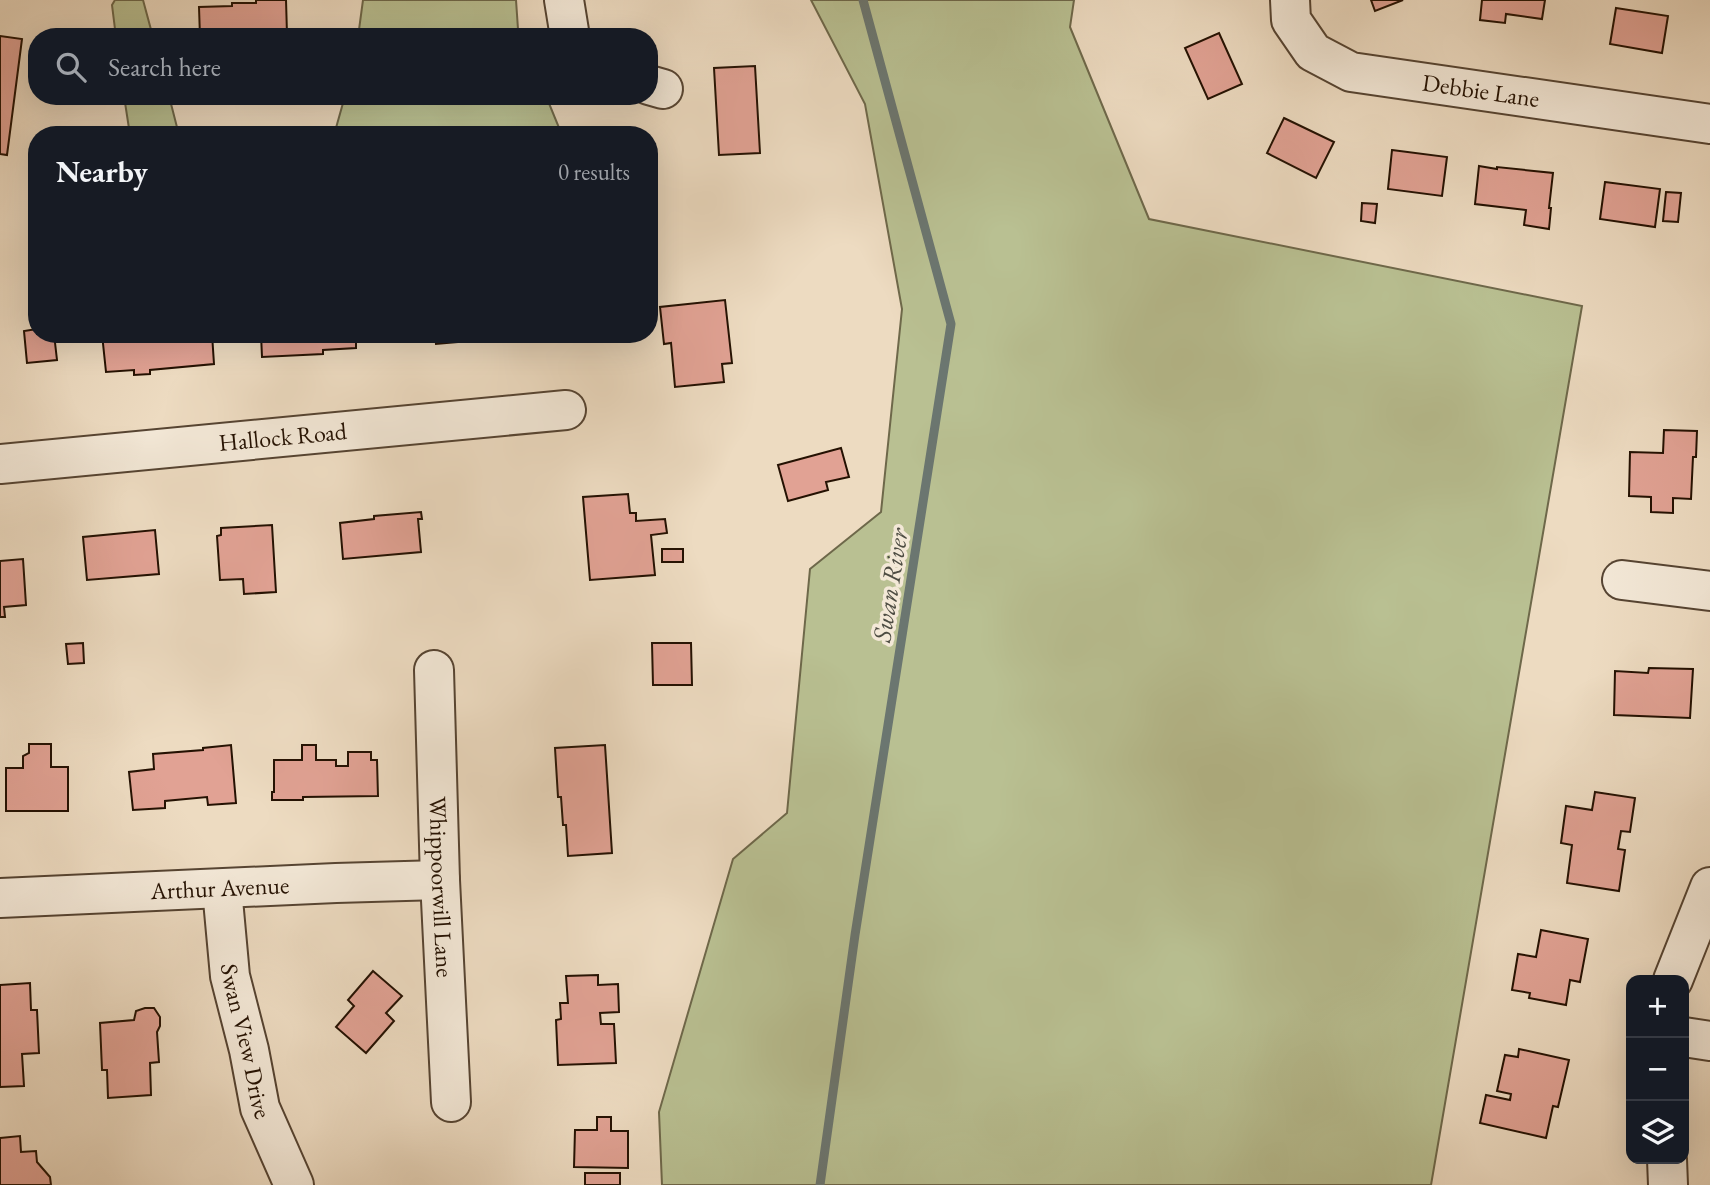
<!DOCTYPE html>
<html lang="en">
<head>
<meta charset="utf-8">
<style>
	:root { --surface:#171b24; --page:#242831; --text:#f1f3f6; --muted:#9ea1a6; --line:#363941 }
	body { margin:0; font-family:"EB Garamond",serif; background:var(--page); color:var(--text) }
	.controls { position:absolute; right:21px; bottom:21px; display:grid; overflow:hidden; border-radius:14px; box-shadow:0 7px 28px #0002 }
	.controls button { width:63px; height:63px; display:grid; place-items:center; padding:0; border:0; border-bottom:2px solid var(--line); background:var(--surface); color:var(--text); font:35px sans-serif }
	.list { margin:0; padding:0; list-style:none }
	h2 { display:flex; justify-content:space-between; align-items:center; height:91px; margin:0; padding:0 28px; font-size:30px }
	h2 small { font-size:23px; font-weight:400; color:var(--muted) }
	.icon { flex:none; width:38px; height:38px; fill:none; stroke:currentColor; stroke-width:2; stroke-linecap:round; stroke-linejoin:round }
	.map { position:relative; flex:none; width:1710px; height:1185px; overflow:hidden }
	.search { position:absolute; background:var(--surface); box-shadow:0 7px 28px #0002; left:28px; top:28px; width:630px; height:77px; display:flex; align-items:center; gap:18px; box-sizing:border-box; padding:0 24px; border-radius:28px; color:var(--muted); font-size:26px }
	.panel { position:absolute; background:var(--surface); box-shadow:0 7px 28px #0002; left:28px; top:126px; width:630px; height:217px; border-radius:28px }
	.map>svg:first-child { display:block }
	.green { fill:#b9c092; stroke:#6e684a; stroke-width:2 }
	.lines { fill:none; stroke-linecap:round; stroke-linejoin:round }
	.stream { stroke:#6b7670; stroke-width:9 }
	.building { fill:#e1a294; stroke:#241102; stroke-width:2 }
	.minor-casing { stroke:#564432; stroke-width:42 }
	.minor { stroke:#f3e8d7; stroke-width:38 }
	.labels { text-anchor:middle; stroke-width:7; stroke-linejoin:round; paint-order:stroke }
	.street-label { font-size:24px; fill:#241102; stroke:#f3e8d7 }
	.water-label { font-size:26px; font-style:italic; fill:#4d4c42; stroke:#f3e8d7 }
</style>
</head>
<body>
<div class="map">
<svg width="1710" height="1185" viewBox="0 0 1710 1185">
	<rect width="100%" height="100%" fill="#eddbc1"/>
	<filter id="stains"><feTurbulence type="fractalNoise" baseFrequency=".00286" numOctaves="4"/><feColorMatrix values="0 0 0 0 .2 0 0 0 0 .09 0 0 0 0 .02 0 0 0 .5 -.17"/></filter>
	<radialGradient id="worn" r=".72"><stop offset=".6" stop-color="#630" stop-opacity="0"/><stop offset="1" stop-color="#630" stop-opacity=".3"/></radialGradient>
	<!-- green -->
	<g class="green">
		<polygon points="115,0 143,0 153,37 116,37 112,5"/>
		<polygon points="363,0 516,0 518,29 521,37 358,37"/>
		<polygon points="811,0 1074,0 1070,27 1149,219 1582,306 1431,1185 662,1185 659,1112 733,859 787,813 810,569 881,512 902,309 865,104"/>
		<polygon points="124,96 169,96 179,135 130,135"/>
		<polygon points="345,96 546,96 562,135 334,135"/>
	</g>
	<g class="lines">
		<!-- stream -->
		<polyline class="stream" points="820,1185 855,935 951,324 863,0"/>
	</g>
	<!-- building -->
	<g class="building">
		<polygon points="256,0 286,0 287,34 261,35 261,37 200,37 199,7 232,6 232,3 256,3"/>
		<polygon points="1371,0 1403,0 1375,11"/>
		<polygon points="1482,0 1545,0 1542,19 1506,14 1505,23 1480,20"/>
		<polygon points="1616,8 1668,16 1662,53 1610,44"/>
		<polygon points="1219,33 1242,84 1208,99 1185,48"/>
		<polygon points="0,36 22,39 7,155 0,154"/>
		<polygon points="755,66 760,153 719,155 714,68"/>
		<polygon points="1284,118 1334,142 1316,178 1267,153"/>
		<polygon points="1392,150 1447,157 1442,196 1388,189"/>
		<polygon points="1479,166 1497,169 1497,167 1553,173 1549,208 1551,208 1549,229 1524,225 1526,210 1475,204"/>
		<polygon points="1605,182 1660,189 1655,227 1600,219"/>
		<polygon points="1666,192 1681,193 1678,222 1663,221"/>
		<polygon points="1362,203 1377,204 1375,223 1361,221"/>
		<polygon points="725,300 732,363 722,364 724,382 675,387 671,343 664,344 660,307"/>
		<polygon points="37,329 37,334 54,334 57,360 27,363 24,331"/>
		<polygon points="102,334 212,334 214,364 150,370 150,374 134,375 134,370 106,372"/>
		<polygon points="261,334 356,334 356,348 323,350 323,354 262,357"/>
		<polygon points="435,334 514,334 515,337 436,344"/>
		<polygon points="1664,430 1697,431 1696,457 1693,457 1691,499 1673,498 1673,513 1651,512 1651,497 1629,496 1630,452 1663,453"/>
		<polygon points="841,448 849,477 826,482 828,490 788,501 778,465"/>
		<polygon points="628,494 630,513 636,513 636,521 665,519 667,533 651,535 655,575 590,580 583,497"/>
		<polygon points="421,512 422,519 418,519 421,552 343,559 340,523 374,519 374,516"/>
		<polygon points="272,525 276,592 244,594 243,579 220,580 217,536 221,535 221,528"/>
		<polygon points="155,530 159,574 87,580 83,537"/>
		<rect x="662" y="549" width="21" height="13"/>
		<polygon points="23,559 26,605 4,607 5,617 0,617 0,561"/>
		<polygon points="83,643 84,663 68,664 66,644"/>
		<polygon points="652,643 691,643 692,685 653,685"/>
		<polygon points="1649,668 1693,669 1690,718 1614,715 1615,671 1648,673"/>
		<polygon points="29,744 51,744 51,767 68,767 68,811 6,811 6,768 23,768 23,756 29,753"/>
		<polygon points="231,745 236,803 208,805 207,797 165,801 165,808 133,810 129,772 154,769 153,754 203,750 203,748"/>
		<polygon points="302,745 316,745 316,760 336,760 336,766 348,766 348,752 371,752 371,760 377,760 378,796 303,797 303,800 272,800 272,792 274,792 274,760 302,760"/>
		<polygon points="605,745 612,853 568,856 566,825 563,825 561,797 558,797 555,748"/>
		<polygon points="1595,792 1635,798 1630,832 1621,831 1618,849 1625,850 1619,891 1567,883 1572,845 1561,843 1566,806 1592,810"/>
		<polygon points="1541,930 1588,939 1580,982 1570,980 1566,1005 1529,998 1530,993 1512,990 1518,954 1536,957"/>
		<polygon points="373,971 402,996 386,1013 394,1021 366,1053 336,1027 354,1006 348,1000"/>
		<polygon points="598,975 598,985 618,984 619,1012 600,1013 601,1024 614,1024 616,1063 558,1065 556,1020 561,1019 560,1003 568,1003 566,976"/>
		<polygon points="30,983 31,1010 37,1010 39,1053 22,1054 24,1086 0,1087 0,985"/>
		<polygon points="145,1008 154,1008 160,1017 160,1026 157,1032 159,1062 150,1063 151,1095 108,1098 107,1070 102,1070 100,1023 134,1020 136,1011"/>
		<polygon points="1519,1049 1569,1060 1558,1107 1553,1106 1546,1138 1480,1123 1486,1095 1510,1100 1511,1094 1497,1091 1505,1055 1518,1057"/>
		<polygon points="597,1117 611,1117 611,1131 628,1131 628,1168 574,1167 575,1130 597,1130"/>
		<polygon points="20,1136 21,1152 36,1151 37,1162 50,1177 51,1185 0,1185 0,1138"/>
		<rect x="585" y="1173" width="35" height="12"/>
	</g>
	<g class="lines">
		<defs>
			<g id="minor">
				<polyline points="564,0 570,37"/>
				<path id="s1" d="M1290,0L1291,20L1313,52L1351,72L1710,124"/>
				<polyline points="649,85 663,89"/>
				<path id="s2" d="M0,464L566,410"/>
				<polyline points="1622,580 1710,591"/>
				<path id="s3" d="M434,670L440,880L451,1102"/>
				<path id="s4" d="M222,889L230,976L249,1050L260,1108L294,1185"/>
				<path id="s5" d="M0,898L336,883L440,880"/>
				<polyline points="1673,980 1710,887"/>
				<polyline points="1684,1037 1710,1041"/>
				<polyline points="1667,1159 1668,1185"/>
			</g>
		</defs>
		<!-- minor casing -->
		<use href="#minor" class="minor-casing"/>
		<!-- minor -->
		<use href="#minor" class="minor"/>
	</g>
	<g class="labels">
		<!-- street labels -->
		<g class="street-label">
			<text dy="8" stroke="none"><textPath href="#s1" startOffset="233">Debbie Lane</textPath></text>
			<text dy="8" stroke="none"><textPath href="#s2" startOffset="284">Hallock Road</textPath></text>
			<text dy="8" stroke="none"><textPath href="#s3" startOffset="217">Whippoorwill Lane</textPath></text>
			<text dy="8" stroke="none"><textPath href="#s5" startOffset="220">Arthur Avenue</textPath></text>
			<text dy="8" stroke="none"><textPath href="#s4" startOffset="154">Swan View Drive</textPath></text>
		</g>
		<!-- water labels -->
		<g class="water-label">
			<text transform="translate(890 585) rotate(-81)" y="9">Swan River</text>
		</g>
	</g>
	<rect width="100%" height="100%" filter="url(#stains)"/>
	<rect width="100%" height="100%" fill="url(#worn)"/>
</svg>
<div class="controls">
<button>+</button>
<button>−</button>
<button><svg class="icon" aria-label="layers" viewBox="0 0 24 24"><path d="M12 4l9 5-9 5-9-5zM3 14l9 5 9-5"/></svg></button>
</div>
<div class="search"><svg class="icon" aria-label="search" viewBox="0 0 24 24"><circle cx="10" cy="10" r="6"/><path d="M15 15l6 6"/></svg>Search here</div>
<section class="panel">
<h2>Nearby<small>0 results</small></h2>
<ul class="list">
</ul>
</section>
</div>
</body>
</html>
